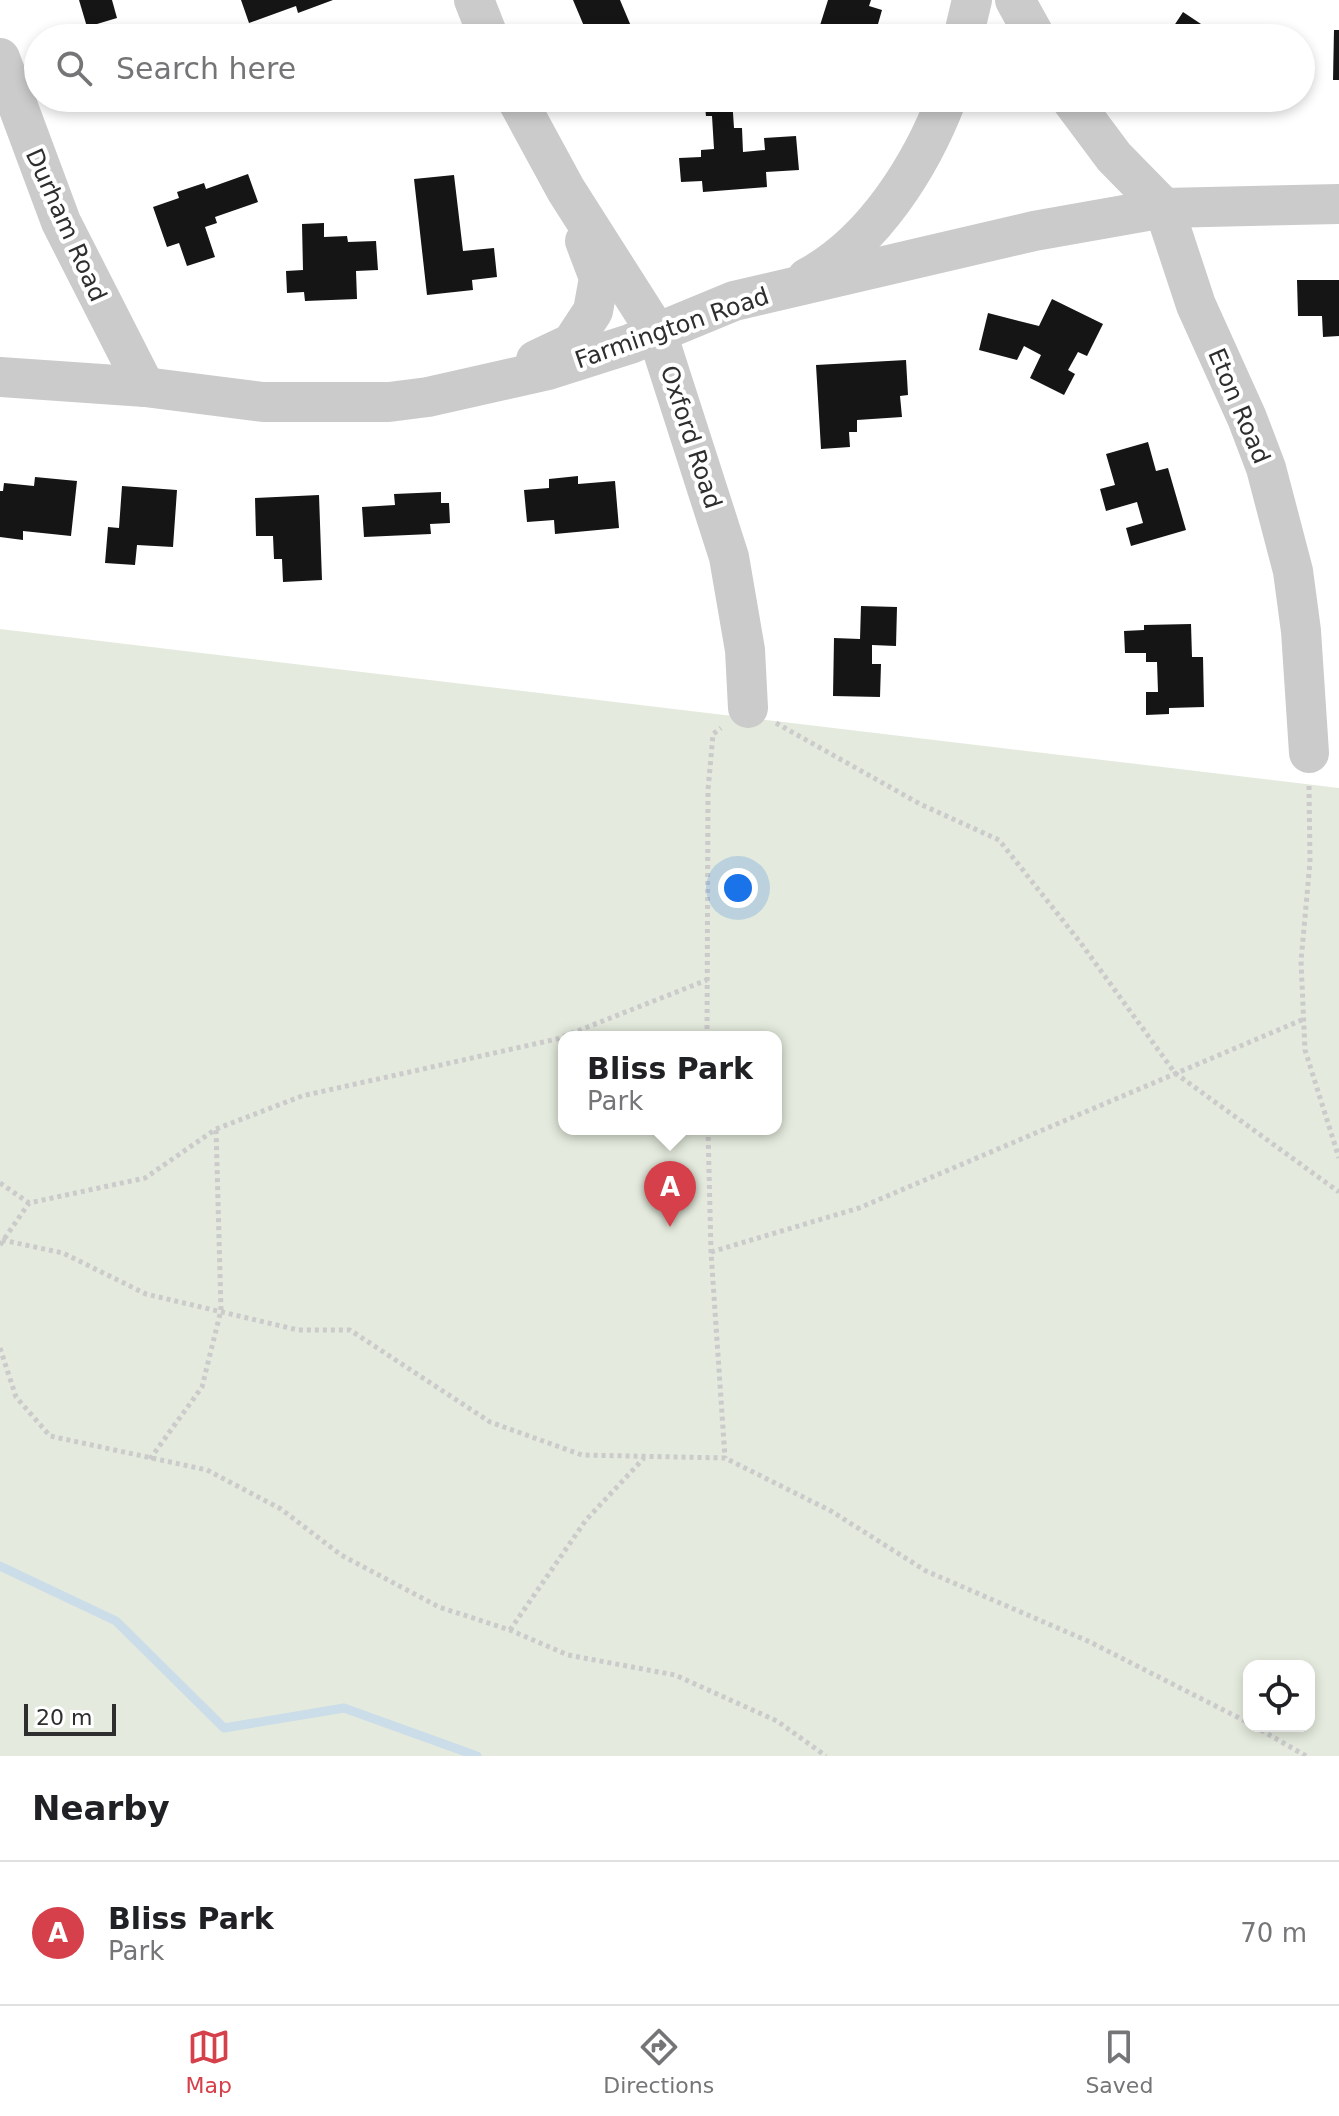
<!DOCTYPE html>
<html lang="en">
<head>
<meta charset="utf-8">
<style>
	:root { --surface:#fff; --page:#f2f2f2; --text:#202124; --muted:#757577; --line:#e0e0e0; --accent:#d6404a }
	body { margin:0; font-family:"DejaVu Sans",sans-serif; background:var(--page); color:var(--text) }
	.controls { position:absolute; right:24px; bottom:24px; display:grid; overflow:hidden; border-radius:16px; box-shadow:0 4px 12px #0003 }
	.controls button { width:72px; height:72px; display:grid; place-items:center; padding:0; border:0; border-bottom:2px solid var(--line); background:var(--surface); color:var(--text); font:40px sans-serif }
	.scale { position:absolute; left:24px; bottom:20px; width:92px; box-sizing:border-box; padding-left:8px; border:4px solid #2e2e2e; border-top:0; font-size:22px; line-height:28px; white-space:nowrap; color:#2e2e2e; -webkit-text-stroke:6px #fff; paint-order:stroke }
	.you { position:absolute; left:738px; top:888px; width:28px; height:28px; margin:-20px; border:6px solid #fff; border-radius:50%; background:#1a73e8; box-shadow:0 0 0 12px #1a73e833 }
	.badge { display:grid; place-items:center; width:52px; height:52px; border-radius:50%; background:var(--accent); color:#fff; font-size:26px; font-weight:700 }
	.pin { position:absolute; translate:-50% -66px; filter:drop-shadow(0 2px 4px #0008) }
	.pin::after { content:''; position:absolute; top:42px; width:28px; height:24px; background:inherit; clip-path:polygon(0 0,100% 0,50% 100%) }
	.popup { position:absolute; left:558px; top:1031px; width:224px; height:104px; box-sizing:border-box; display:grid; place-content:center; border-radius:16px; background:var(--surface); filter:drop-shadow(0 2px 6px #0005); font-size:26px; white-space:nowrap; color:var(--muted) }
	.popup b { font-size:30px; color:var(--text) }
	.popup::after { content:''; position:absolute; left:50%; top:100%; margin-left:-16px; border:16px solid transparent; border-top-color:var(--surface) }
	.list { margin:0; padding:0; list-style:none }
	h2 { display:flex; justify-content:space-between; align-items:center; height:104px; margin:0; padding:0 32px; font-size:34px }
	h2 small { font-size:26px; font-weight:400; color:var(--muted) }
	.list li { display:grid; grid-template-columns:52px 1fr auto; gap:24px; align-items:center; box-sizing:border-box; height:144px; padding:0 32px; border-top:2px solid var(--line) }
	.list b { display:block; font-size:30px; white-space:nowrap }
	.list p { margin:0; font-size:26px; white-space:nowrap; color:var(--muted) }
	.list em { font-size:26px; font-style:normal; color:var(--muted) }
	.icon { flex:none; width:44px; height:44px; fill:none; stroke:currentColor; stroke-width:2; stroke-linecap:round; stroke-linejoin:round }
	.map { position:relative; flex:none; width:1339px; height:1756px; overflow:hidden }
	.search { position:absolute; background:var(--surface); box-shadow:0 4px 12px #0003; left:24px; right:24px; top:24px; height:88px; display:flex; align-items:center; gap:20px; box-sizing:border-box; padding:0 28px; border-radius:44px; color:var(--muted); font-size:30px }
	.sheet { height:248px; background:var(--surface) }
	nav { display:flex; justify-content:space-around; align-items:center; box-sizing:border-box; height:112px; border-top:2px solid var(--line); background:var(--surface); font-size:22px; color:var(--muted) }
	nav a { display:grid; justify-items:center; gap:4px }
	nav .on { color:var(--accent) }
	.map>svg:first-child { display:block }
	.green { fill:#e4eadd; fill-rule:evenodd }
	.lines { fill:none; stroke-linecap:round; stroke-linejoin:round }
	.stream { stroke:#cbdde9; stroke-width:9 }
	.building { fill:#151515 }
	.path { stroke:#cbcbcb; stroke-width:5; stroke-dasharray:4 4; stroke-linecap:butt }
	.minor { stroke:#cbcbcb; stroke-width:40 }
	.labels { text-anchor:middle; stroke-width:8; stroke-linejoin:round; paint-order:stroke }
	.street-label { font-size:24px; fill:#2e2e2e; stroke:#fff }
</style>
</head>
<body>
<div class="map">
<svg width="1339" height="1756" viewBox="0 0 1339 1756">
	<rect width="100%" height="100%" fill="#fff"/>
	<!-- green -->
	<path class="green" d="M0,629L1339,788V1756H0ZM564,1037H776V1129H564ZM1249,1666H1309V1726H1249Z"/>
	<g class="lines">
		<!-- stream -->
		<polyline class="stream" points="0,1566 116,1621 224,1728 344,1708 477,1756"/>
	</g>
	<!-- building -->
	<g class="building">
		<polygon points="79,0 112,0 117,18 87,27"/>
		<polygon points="241,0 333,0 298,13 296,6 249,23"/>
		<polygon points="573,0 620,0 636,38 589,38"/>
		<polygon points="828,0 871,0 869,6 882,10 874,38 816,38"/>
		<polygon points="1183,12 1213,32 1216,27 1233,38 1166,38"/>
		<polygon points="1334,30 1339,30 1339,80 1333,80"/>
		<polygon points="704,98 732,98 734,128 742,128 743,152 765,150 764,138 796,136 799,170 766,172 767,187 703,192 702,181 681,182 679,158 701,157 701,150 714,149 712,116 706,116"/>
		<polygon points="248,174 258,202 215,217 217,223 205,227 215,257 187,266 179,243 167,247 153,207 179,198 177,192 204,183 206,189"/>
		<polygon points="454,175 463,251 494,248 497,277 472,280 473,290 427,295 414,179"/>
		<polygon points="324,223 324,237 347,236 348,242 376,241 378,270 356,271 357,299 305,301 304,292 287,293 286,271 303,270 302,224"/>
		<polygon points="1297,280 1339,280 1339,336 1323,337 1322,316 1298,316"/>
		<polygon points="1052,299 1103,324 1087,356 1078,352 1068,370 1075,374 1064,395 1030,378 1041,355 1024,346 1017,360 979,350 988,313 1039,326"/>
		<polygon points="906,360 908,395 900,396 902,417 857,420 857,432 849,432 850,447 821,449 816,365"/>
		<polygon points="1148,442 1156,471 1168,468 1186,530 1131,546 1126,528 1143,523 1137,502 1106,511 1100,489 1115,485 1106,454"/>
		<polygon points="578,476 578,484 615,481 619,528 555,534 554,520 527,522 524,490 549,488 549,479"/>
		<polygon points="35,477 77,481 71,536 23,531 23,540 0,537 0,491 3,491 4,483 34,486"/>
		<polygon points="122,486 177,490 173,547 137,545 135,565 105,563 108,527 119,528"/>
		<polygon points="441,492 441,503 449,503 450,523 430,524 431,534 364,537 362,507 395,505 394,494"/>
		<polygon points="319,495 322,580 283,582 282,559 274,559 273,536 256,536 255,498"/>
		<polygon points="861,606 897,607 896,646 872,645 872,664 881,664 880,697 833,696 834,638 860,639"/>
		<polygon points="1191,624 1192,657 1203,657 1204,707 1169,708 1169,714 1146,715 1146,692 1158,692 1157,662 1146,662 1146,653 1125,653 1124,631 1144,630 1144,625"/>
	</g>
	<g class="lines">
		<!-- path -->
		<g class="path">
			<polyline points="776,723 920,804 999,840 1080,942 1175,1073 1339,1192"/>
			<polyline points="1309,786 1310,862 1301,961 1305,1050 1339,1158"/>
			<polyline points="707,1037 708,790 713,734 721,728"/>
			<polyline points="708,1129 711,1252 725,1458"/>
			<polyline points="0,1183 29,1203"/>
			<polyline points="2,1240 63,1253 146,1294 298,1330 350,1330 490,1422 582,1455 725,1458 831,1511 926,1571 1090,1642 1249,1723"/>
			<polyline points="0,1245 29,1203 145,1178 216,1129 302,1096 557,1039 707,980"/>
			<polyline points="711,1252 859,1208 1304,1019"/>
			<polyline points="0,1348 16,1397 50,1436 207,1470 281,1509 341,1555 439,1607 510,1630 568,1655 675,1675 777,1721 826,1756"/>
			<polyline points="150,1459 202,1387 221,1310 216,1129"/>
			<polyline points="510,1630 586,1520 644,1458"/>
			<polyline points="1254,1726 1306,1756"/>
		</g>
		<!-- minor -->
		<g class="minor">
			<polyline points="474,0 489,38"/>
			<polyline points="1015,0 1036,38"/>
			<polyline points="963,38 972,0"/>
			<polyline points="0,58 61,222 145,387"/>
			<polyline points="516,98 566,190 657,333 729,557 745,650 748,708"/>
			<polyline points="1070,98 1114,157 1164,208 1196,305 1247,418 1266,468 1293,571 1301,631 1309,753"/>
			<path d="M807,278C873,243 921,166 947,98"/>
			<polyline points="536,360 572,343 593,311 599,278 585,241"/>
			<polyline points="0,377 145,387 263,402 389,402 428,397 548,370 630,344 734,301 1034,231 1164,208 1339,204"/>
		</g>
	</g>
	<g class="labels">
		<!-- street labels -->
		<g class="street-label">
			<text transform="translate(66 225) rotate(66)" y="8">Durham Road</text>
			<text transform="translate(672 328) rotate(-19)" y="8">Farmington Road</text>
			<text transform="translate(1239 406) rotate(67)" y="8">Eton Road</text>
			<text transform="translate(691 437) rotate(72)" y="8">Oxford Road</text>
		</g>
	</g>
</svg>
<div class="controls">
<button><svg class="icon" aria-label="locate" viewBox="0 0 24 24"><circle cx="12" cy="12" r="6"/><path d="M12 2v4M12 18v4M2 12h4M18 12h4"/></svg></button>
</div>
<div class="scale">20 m</div>
<div class="you"></div>
<div class="pin badge" style="left:670px;top:1227px">A</div>
<div class="popup"><b>Bliss Park</b>Park</div>
<div class="search"><svg class="icon" aria-label="search" viewBox="0 0 24 24"><circle cx="10" cy="10" r="6"/><path d="M15 15l6 6"/></svg>Search here</div>
</div>
<section class="sheet">
<h2>Nearby<small></small></h2>
<ul class="list">
<li><span class="badge">A</span><div><b>Bliss Park</b><p>Park</p></div><em>70 m</em></li>
</ul>
</section>
<nav>
<a class="on"><svg class="icon" aria-label="map" viewBox="0 0 24 24"><path d="M3 6l6-2 6 2 6-2v14l-6 2-6-2-6 2zM9 4v14M15 6v14"/></svg>Map</a>
<a><svg class="icon" aria-label="directions" viewBox="0 0 24 24"><path d="M12 3l9 9-9 9-9-9zM9 14v-3h6M13 9l2 2-2 2"/></svg>Directions</a>
<a><svg class="icon" aria-label="saved" viewBox="0 0 24 24"><path d="M7 4h10v16l-5-4-5 4z"/></svg>Saved</a>
</nav>
</body>
</html>
